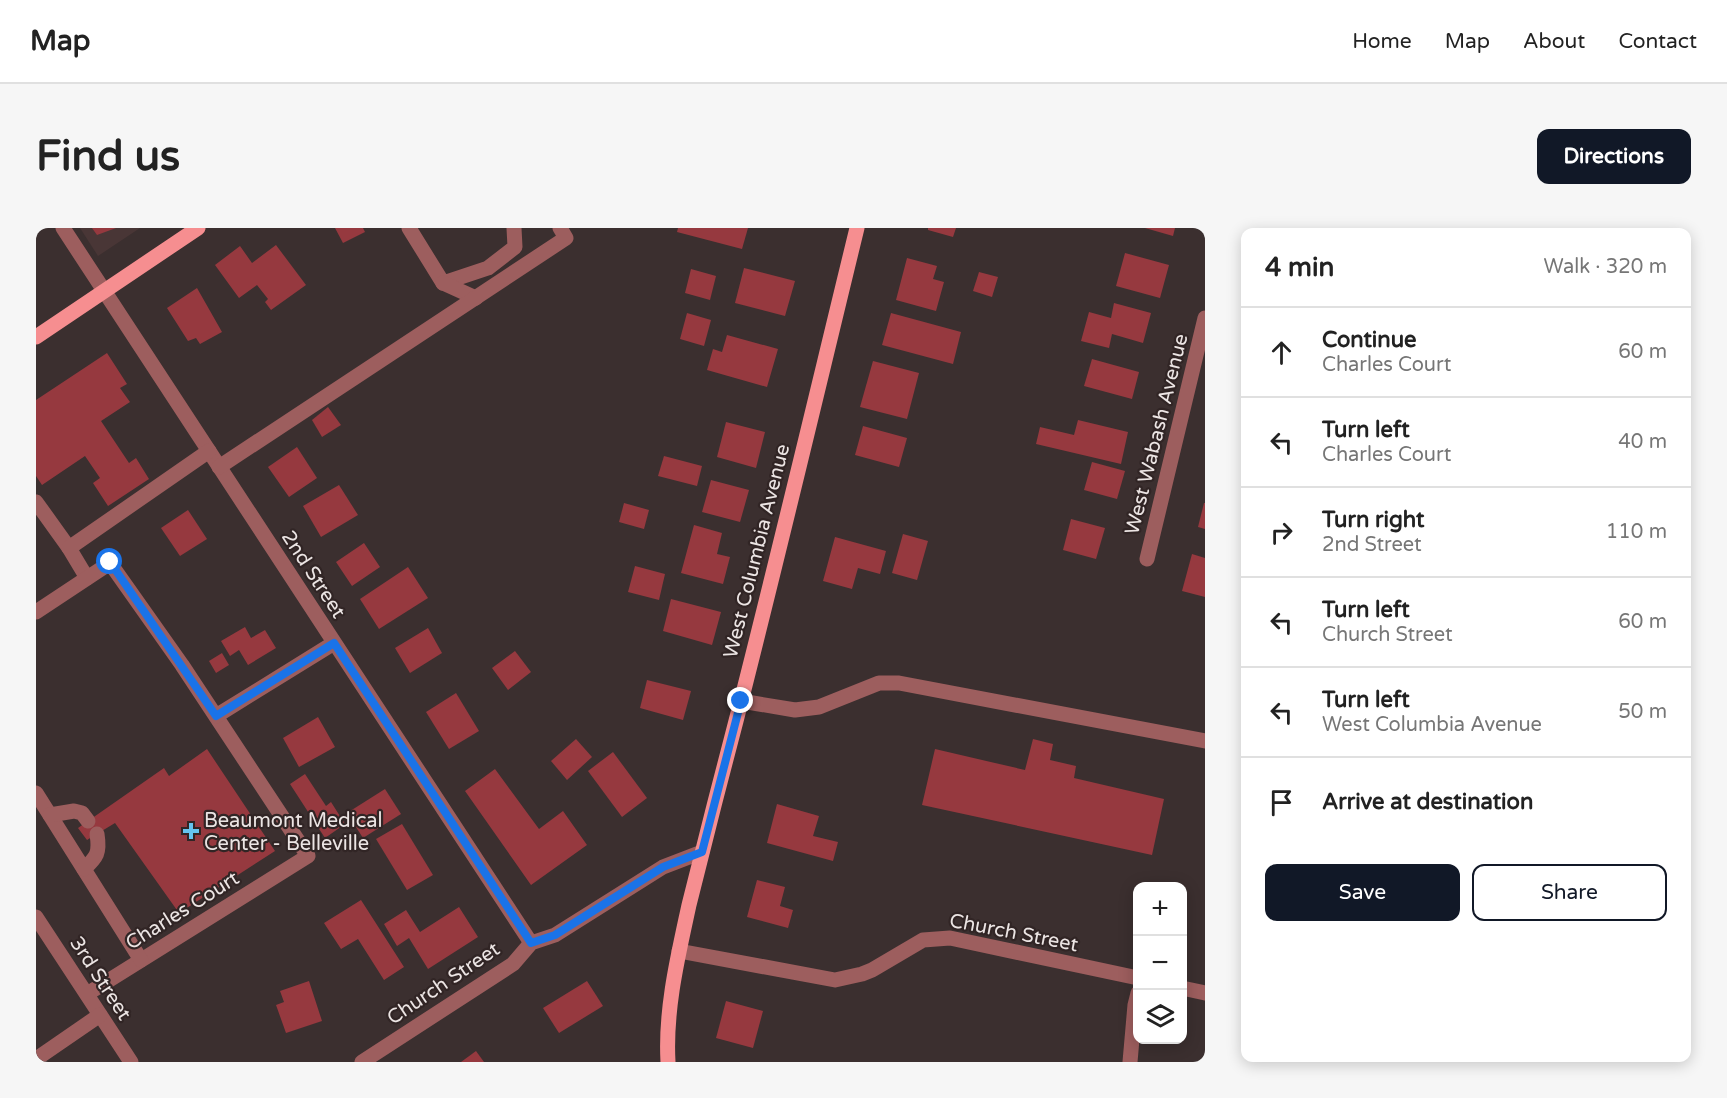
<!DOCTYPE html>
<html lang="en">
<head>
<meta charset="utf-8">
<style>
	:root { --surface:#fff; --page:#f6f6f6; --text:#222; --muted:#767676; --line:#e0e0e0; --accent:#111827 }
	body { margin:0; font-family:"Varela Round",sans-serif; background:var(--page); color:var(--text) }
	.controls { position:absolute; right:18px; bottom:18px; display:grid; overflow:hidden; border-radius:12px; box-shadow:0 3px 15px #0003 }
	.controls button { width:54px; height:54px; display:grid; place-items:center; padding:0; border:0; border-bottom:2px solid var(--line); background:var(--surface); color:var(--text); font:30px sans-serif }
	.stop { position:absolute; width:18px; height:18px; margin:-14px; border:4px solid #1a73e8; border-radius:50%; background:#fff }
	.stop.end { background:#1a73e8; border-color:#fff; box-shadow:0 2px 6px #0008 }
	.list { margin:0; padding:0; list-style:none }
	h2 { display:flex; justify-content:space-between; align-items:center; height:78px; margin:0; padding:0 24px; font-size:26px }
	h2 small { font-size:20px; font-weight:400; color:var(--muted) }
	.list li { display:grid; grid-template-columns:39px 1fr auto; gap:18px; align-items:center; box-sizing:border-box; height:90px; padding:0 24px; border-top:2px solid var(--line) }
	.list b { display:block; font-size:22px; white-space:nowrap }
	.list p { margin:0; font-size:20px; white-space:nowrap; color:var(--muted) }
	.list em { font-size:20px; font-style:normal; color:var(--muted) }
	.actions { display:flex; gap:12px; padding:18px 24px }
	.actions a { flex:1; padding:14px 0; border:2px solid var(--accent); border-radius:12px; text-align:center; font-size:21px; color:var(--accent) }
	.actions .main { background:var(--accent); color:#fff }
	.icon { flex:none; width:33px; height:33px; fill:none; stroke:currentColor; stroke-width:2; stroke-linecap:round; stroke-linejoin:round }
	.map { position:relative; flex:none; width:1169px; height:834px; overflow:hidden; border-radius:12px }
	header { display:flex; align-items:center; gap:36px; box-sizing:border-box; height:84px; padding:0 30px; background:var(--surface); border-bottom:2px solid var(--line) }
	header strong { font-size:28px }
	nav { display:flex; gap:33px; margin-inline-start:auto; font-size:21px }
	.intro { display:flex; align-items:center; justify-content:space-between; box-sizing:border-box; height:144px; padding:0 36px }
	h1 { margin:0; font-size:42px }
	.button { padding:15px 27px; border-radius:12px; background:var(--accent); color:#fff; font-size:21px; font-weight:700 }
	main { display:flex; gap:36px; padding:0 36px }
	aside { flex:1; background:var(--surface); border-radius:12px; box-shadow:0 3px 15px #0003 }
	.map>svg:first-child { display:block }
	.built { fill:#493636 }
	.building { fill:#96393f }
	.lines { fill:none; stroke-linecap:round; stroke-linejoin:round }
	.minor { stroke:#9d5e5e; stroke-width:15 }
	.major { stroke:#f68e90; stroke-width:15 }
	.route { stroke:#1a73e8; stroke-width:8 }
	.poi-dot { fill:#66c4ef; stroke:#312525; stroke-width:2 }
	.labels { text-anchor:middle; stroke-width:4.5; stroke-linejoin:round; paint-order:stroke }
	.street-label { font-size:20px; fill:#ece5e4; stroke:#312525 }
	.poi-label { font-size:20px; fill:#ece5e4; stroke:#312525; text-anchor:start }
</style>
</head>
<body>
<header>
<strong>Map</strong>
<nav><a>Home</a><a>Map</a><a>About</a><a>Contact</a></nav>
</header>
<div class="intro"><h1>Find us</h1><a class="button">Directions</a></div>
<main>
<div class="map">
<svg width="1169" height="834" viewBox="0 0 1169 834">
	<rect width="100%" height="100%" fill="#3b2f2f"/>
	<!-- built -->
	<polygon class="built" points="44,0 104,0 62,28"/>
	<!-- building -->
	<g class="building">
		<polygon points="56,0 80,0 61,7"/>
		<polygon points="299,0 327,0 329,4 307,15"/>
		<polygon points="642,0 712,0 706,21 641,4"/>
		<polygon points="892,0 920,0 917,9 892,2"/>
		<polygon points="1109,0 1139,0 1137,8"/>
		<polygon points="240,17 270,57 235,82 229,74 232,71 221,57 203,70 179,37 204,18 216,35"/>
		<polygon points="1089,25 1133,37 1124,70 1080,58"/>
		<polygon points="871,30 901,38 897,51 908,54 900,83 860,72"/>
		<polygon points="708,40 759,53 749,88 699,75"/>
		<polygon points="655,41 680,48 674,72 649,65"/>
		<polygon points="943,44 962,49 956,69 937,63"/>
		<polygon points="161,60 186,104 164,116 160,110 152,113 131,80"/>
		<polygon points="1078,75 1115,85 1107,115 1076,106 1073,120 1045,113 1053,84 1075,90"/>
		<polygon points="651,85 675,92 668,118 644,111"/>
		<polygon points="855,85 925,104 917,136 846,117"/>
		<polygon points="691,107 742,121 731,159 671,142 677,121 686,124"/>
		<polygon points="71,125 91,156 84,160 94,174 65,193 93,235 100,230 113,251 72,278 57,255 64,250 49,228 6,257 0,248 0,172"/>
		<polygon points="1056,131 1103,144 1096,171 1048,158"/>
		<polygon points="837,133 883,145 871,191 824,179"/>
		<polygon points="292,179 305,197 286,209 276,192"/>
		<polygon points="1042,192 1092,204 1085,236 1000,216 1004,199 1038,207"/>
		<polygon points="690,194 729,204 720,240 681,229"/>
		<polygon points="827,198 871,210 863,239 819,227"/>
		<polygon points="261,219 281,250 253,269 232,239"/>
		<polygon points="628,228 666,238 661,258 622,248"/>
		<polygon points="1056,234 1089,243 1081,271 1048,262"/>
		<polygon points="675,252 713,262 704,294 666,284"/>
		<polygon points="303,257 322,287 285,309 267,278"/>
		<polygon points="588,275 613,282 608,301 583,294"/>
		<polygon points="1168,275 1169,275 1169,301 1162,299"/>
		<polygon points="152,282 171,311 144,328 125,300"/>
		<polygon points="1035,291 1069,300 1060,331 1027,322"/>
		<polygon points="658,297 686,305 681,326 694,329 687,356 645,345"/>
		<polygon points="867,306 892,313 881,352 856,345"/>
		<polygon points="799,309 850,323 844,346 822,340 816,361 787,353"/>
		<polygon points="328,315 344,339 316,358 300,334"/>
		<polygon points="1156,326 1169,330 1169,369 1146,363"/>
		<polygon points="599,338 629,346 623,372 592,364"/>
		<polygon points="372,339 392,370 343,401 324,371"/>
		<polygon points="635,371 685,384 676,417 627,403"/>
		<polygon points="209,399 215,410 229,402 240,420 212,437 203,422 194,428 185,413"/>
		<polygon points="392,400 406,425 374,445 359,420"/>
		<polygon points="479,423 495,444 472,462 456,440"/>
		<polygon points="186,425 193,437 180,445 173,433"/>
		<polygon points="611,452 655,463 647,492 604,480"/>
		<polygon points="420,465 443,503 413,521 390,484"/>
		<polygon points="282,489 299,519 263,539 247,510"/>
		<polygon points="540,511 556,529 531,552 515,533"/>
		<polygon points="997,511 1017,516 1014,532 1040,538 1038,550 1128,571 1116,627 886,577 899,521 989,542"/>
		<polygon points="171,521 239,623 143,685 79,595 51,612 42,600 128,540 133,548"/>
		<polygon points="577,524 611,570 586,589 552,543"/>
		<polygon points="459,541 503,601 527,583 551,617 495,657 429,563"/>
		<polygon points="269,546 290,578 295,574 309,596 289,610 254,556"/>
		<polygon points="349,561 365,586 327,610 311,585"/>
		<polygon points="741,576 783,588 777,608 802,614 797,633 731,615"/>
		<polygon points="366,596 397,647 371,662 340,611"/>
		<polygon points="721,652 749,659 744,678 757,682 752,700 711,689"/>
		<polygon points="325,672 368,739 348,752 322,711 305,721 288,695"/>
		<polygon points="423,679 442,709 392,741 373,710 361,718 348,696 370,682 384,704"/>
		<polygon points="273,753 286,793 250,805 240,777 248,774 244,763"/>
		<polygon points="551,753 567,778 523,805 507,780"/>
		<polygon points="690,773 727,783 717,820 680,810"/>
		<polygon points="440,823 448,834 425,834"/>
	</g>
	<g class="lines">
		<!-- minor -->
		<g class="minor">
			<polyline points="27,0 495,715"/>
			<polyline points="373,0 407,55 452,40 479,19 478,0"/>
			<polyline points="407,55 440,70"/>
			<polyline points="183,239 530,10 524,0"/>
			<polyline points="0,274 33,320"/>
			<polyline points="1111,331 1169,90"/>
			<polyline points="51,350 33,320 173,223"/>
			<polyline points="0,384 74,335 146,437 272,628 51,766"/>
			<polyline points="705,473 759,482 783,479 843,455 863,455 1169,513"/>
			<polyline points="180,488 298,415"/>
			<polyline points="0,565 105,732"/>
			<polyline points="14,587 38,583 46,585 52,593"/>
			<path d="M48,641C61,629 64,625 61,606"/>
			<polyline points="0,689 95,834"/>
			<polyline points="643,723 799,752 826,746 836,742 887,712 914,710 1102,750"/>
			<polyline points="1146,760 1169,765"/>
			<polyline points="0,831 64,787"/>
			<polyline points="326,834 477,736 495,715 519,707 627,639 666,624"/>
			<polyline points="1094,834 1099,777 1102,765"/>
		</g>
		<!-- major -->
		<g class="major">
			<polyline points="0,109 162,0"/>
			<path d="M632,834C629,781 642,728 653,677C668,616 684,554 700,493C742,329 781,164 821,0"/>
		</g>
	</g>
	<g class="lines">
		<!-- route -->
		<polyline class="route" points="74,334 180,488 298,415 495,715 519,707 627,639 666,624 705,473"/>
	</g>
	<!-- markers -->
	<path class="poi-dot" d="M152 594h6v6h6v6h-6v6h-6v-6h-6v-6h6z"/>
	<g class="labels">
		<!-- street labels -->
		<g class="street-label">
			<text transform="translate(1120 206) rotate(-76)" y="7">West Wabash Avenue</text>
			<text transform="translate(720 323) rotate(-76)" y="7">West Columbia Avenue</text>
			<text transform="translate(278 346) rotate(57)" y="7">2nd Street</text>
			<text transform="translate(146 682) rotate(-32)" y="7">Charles Court</text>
			<text transform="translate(978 704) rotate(11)" y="7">Church Street</text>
			<text transform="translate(65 750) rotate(57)" y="7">3rd Street</text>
			<text transform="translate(407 755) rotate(-34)" y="7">Church Street</text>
		</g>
		<!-- poi labels -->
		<g class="poi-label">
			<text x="168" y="599">Beaumont Medical<tspan x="168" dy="23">Center - Belleville</tspan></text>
		</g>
	</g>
</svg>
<div class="controls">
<button>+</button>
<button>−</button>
<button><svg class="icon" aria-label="layers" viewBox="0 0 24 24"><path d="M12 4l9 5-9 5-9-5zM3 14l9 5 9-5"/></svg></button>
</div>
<div class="stop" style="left:74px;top:334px"></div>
<div class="stop end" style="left:705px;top:473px"></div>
</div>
<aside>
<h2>4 min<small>Walk · 320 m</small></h2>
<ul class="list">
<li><svg class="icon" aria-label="ahead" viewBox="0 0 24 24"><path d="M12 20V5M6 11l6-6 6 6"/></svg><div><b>Continue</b><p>Charles Court</p></div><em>60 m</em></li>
<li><svg class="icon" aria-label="left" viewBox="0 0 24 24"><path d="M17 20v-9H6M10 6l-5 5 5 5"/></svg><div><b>Turn left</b><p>Charles Court</p></div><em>40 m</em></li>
<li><svg class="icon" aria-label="right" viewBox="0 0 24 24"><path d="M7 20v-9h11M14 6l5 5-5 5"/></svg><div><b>Turn right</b><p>2nd Street</p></div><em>110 m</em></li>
<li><svg class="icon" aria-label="left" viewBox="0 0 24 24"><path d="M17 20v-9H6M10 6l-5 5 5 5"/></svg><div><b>Turn left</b><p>Church Street</p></div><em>60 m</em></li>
<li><svg class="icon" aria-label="left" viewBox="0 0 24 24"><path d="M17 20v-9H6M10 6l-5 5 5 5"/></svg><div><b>Turn left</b><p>West Columbia Avenue</p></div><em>50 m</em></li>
<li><svg class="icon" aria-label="arrive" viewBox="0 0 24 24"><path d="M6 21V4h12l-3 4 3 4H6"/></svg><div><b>Arrive at destination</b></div></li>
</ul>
<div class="actions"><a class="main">Save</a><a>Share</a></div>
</aside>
</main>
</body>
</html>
